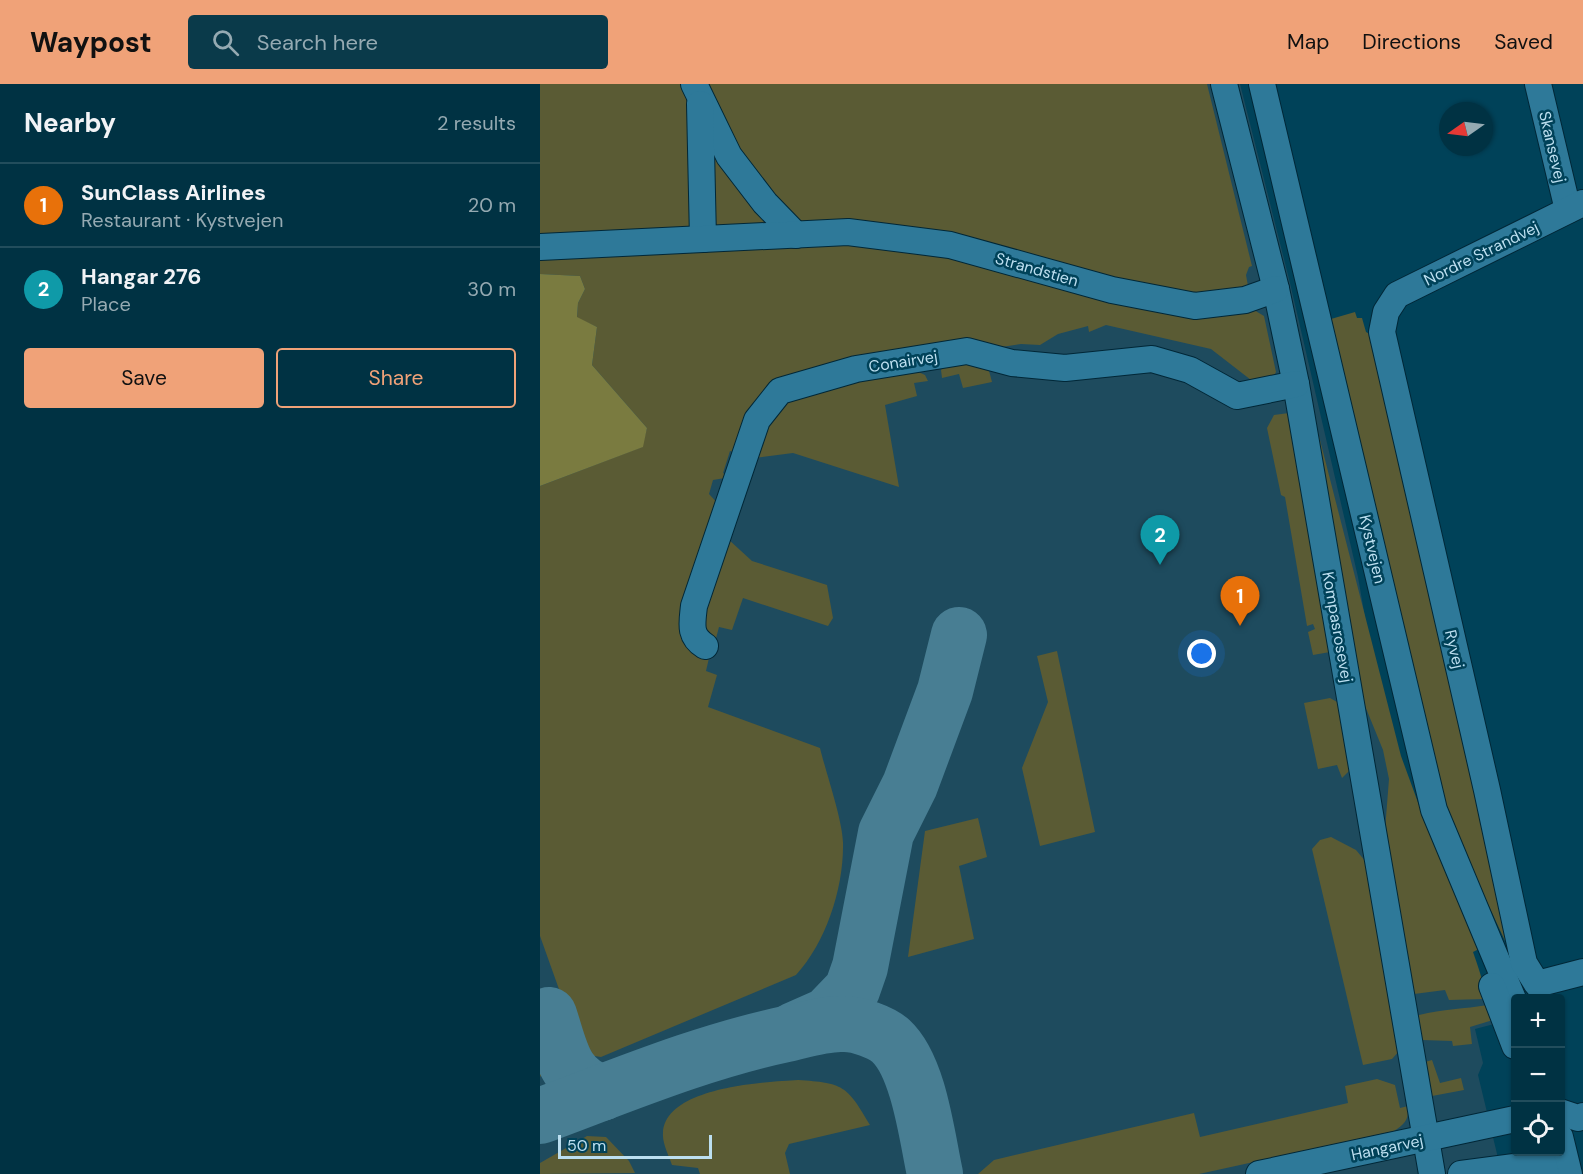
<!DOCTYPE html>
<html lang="en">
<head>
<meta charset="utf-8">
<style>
	:root { --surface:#003243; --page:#0a3a4a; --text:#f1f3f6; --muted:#95aab2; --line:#224d5c; --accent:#f0a278 }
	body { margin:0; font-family:"DM Sans",sans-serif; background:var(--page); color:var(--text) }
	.controls { position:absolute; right:18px; bottom:18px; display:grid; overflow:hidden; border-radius:6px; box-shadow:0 2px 4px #0004 }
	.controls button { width:54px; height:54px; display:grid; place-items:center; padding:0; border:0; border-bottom:2px solid var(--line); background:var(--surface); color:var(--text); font:30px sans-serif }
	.compass { position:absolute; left:899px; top:18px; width:54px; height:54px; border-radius:50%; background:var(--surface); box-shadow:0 2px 4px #0004; rotate:256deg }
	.scale { position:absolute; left:18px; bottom:15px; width:154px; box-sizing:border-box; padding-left:6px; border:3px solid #bcdff0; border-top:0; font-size:16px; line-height:21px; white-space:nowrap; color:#bcdff0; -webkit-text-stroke:4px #004259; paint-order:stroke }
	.you { position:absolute; left:662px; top:570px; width:21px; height:21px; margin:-15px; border:4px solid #fff; border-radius:50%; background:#1a73e8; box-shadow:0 0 0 9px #1a73e833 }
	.badge { display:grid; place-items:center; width:39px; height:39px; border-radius:50%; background:var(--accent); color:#fff; font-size:20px; font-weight:700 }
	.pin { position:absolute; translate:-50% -50px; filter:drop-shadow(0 2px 3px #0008) }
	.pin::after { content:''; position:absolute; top:32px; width:21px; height:18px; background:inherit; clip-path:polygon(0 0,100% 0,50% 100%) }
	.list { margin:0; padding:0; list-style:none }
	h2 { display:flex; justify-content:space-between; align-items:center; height:78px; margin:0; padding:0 24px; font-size:26px }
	h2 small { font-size:20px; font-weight:400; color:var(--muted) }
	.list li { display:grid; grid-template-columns:39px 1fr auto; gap:18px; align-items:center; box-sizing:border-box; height:84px; padding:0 24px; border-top:2px solid var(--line) }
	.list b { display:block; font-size:22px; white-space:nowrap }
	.list p { margin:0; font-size:20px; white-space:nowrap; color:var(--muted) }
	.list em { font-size:20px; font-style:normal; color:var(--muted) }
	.actions { display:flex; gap:12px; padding:18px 24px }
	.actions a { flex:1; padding:14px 0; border:2px solid var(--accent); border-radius:6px; text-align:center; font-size:21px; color:var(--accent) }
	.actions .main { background:var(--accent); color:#111 }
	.icon { flex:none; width:33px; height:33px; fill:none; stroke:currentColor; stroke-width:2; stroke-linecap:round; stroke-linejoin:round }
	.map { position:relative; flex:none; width:1043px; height:1090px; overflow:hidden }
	header { display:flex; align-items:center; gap:36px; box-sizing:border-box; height:84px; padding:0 30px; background:var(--accent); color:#111 }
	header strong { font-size:28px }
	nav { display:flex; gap:33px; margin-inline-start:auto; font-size:21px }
	.search { width:420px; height:54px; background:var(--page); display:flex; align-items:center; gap:15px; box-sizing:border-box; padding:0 21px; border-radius:6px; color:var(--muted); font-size:22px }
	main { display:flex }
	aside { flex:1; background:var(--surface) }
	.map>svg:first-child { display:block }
	.built { fill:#1e4b5e }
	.green { fill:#5a5b34 }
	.forest { fill:#7a7b40 }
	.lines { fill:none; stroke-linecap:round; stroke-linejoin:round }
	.taxiway { stroke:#487e93; stroke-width:56 }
	.minor-casing { stroke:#002737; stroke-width:28 }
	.minor { stroke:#2e7999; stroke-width:26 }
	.labels { text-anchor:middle; stroke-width:5; stroke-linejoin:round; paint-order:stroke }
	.street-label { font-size:16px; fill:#bcdff0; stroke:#004259 }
</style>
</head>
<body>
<header>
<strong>Waypost</strong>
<div class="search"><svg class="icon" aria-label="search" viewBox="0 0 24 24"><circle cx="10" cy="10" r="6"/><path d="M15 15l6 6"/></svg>Search here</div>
<nav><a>Map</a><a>Directions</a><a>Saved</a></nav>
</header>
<main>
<aside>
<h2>Nearby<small>2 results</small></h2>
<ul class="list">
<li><span class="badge" style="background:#e8710a">1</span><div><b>SunClass Airlines</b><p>Restaurant · Kystvejen</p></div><em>20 m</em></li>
<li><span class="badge" style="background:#0f9aa8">2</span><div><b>Hangar 276</b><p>Place</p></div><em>30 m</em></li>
</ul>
<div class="actions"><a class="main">Save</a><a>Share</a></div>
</aside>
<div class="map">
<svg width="1043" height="1090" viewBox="0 0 1043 1090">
	<rect width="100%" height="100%" fill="#004259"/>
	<!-- built -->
	<polygon class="built" points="0,0 700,0 750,199 818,493 888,897 947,909 958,939 935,945 943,979 938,991 958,1074 989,1068 1015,1068 1020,1090 0,1090"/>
	<!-- green -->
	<g class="green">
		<polygon points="0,0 667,0 712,182 709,183 706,191 708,202 661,209 626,207 412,154 0,153"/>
		<path d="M239,160L334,161L427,176L632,231L645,233L709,223L724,232L736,288L731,297L720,303L671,265L566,241L549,248L548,242L518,250L500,261L481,260L241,296L196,369L190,367L183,389L186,391L185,394L173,396L169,410L181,423L159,569L169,574L166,587L177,591L168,623L280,664C286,689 302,734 303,758C304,804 286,858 256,891L61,973L48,971L40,964L0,852V402L102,363L107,344L52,281L57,243L37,234L38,219L45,205L40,192L0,190V172Z"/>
		<polygon points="815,228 817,234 822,234 826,248 835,253 977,883 906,729 791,235"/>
		<polygon points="409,276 448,283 452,298 423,304 419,290 402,294 401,286"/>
		<polygon points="374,286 385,291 388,297 374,299 377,312 345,321 359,403 253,369 215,374 226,333 242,314"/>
		<path d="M771,321L861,672L884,735L939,865L933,868C937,880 945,900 945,915L909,916L905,906L874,910L845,746L849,695L843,666L821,612Z"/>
		<polygon points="749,329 790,568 773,571 768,548 775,545 773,540 767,542 745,413 741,411 727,344 734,331"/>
		<polygon points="188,455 212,477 287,501 293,534 288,542 203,514 192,546 179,543 175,558 159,547"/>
		<polygon points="517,567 555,748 500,762 482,684 508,618 497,572"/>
		<polygon points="790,614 799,619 809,687 802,694 797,681 778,685 764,619"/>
		<polygon points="438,734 447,773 419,782 434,855 368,873 385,747"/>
		<polygon points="791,753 816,766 826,778 859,967 852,975 823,981 772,765 780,756"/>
		<path d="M948,921L953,936L930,943L932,960L913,962L912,957L882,956L878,941L879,931C903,925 924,925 948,921Z"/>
		<path d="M0,955C6,970 9,979 0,993Z"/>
		<polygon points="892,976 900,999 921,994 924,1006 892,1012 885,978"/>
		<path d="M837,995L855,1001L860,1024L868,1022C869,1036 865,1040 854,1047L659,1090H438L454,1076L654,1029L660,1053L808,1019L805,1002Z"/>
		<path d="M258,996C303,999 307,1001 330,1041L249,1060L245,1069L250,1090H160L158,1084L132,1081C129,1072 122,1059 123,1049C125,1003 224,998 258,996Z"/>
		<polygon points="47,1052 66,1053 89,1077 95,1089 0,1090 0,1079"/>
	</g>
	<!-- forest -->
	<polygon class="forest" points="0,190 40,192 45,205 38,219 37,233 57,243 52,281 107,344 103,363 0,402"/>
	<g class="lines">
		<!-- taxiway -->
		<g class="taxiway">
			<path d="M9,931C21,967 23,995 62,1009"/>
			<polyline points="254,946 288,931 312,906 320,883 346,749 370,701 405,607 419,551"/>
			<path d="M0,1032C81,1002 161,968 246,950C264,946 286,939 304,940C318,940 341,948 351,957C379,983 387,1053 395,1090"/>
		</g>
		<defs>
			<g id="minor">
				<polyline points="154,0 189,72 225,119 256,151"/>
				<polyline points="684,0 736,205 756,300 892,1090"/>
				<polyline points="722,0 894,726 975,920"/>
				<polyline points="998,0 1028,126"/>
				<polyline points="160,20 163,155"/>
				<polyline points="1043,119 857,211 846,228 842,248 947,706 984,879 997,900 1043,888"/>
				<polyline points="0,163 308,148 410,161 572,206 655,222 705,216 736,205"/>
				<path d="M165,562C149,552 152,540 154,522L217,336L240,307L316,285L427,267L472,279L525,284L612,275L650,286L697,312L756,300"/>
				<polyline points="952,902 975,962"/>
				<polyline points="1020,1028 1038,1034 1043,1032"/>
				<polyline points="1020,1053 1029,1090"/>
				<polyline points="719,1090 975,1035"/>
				<polyline points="921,1090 1003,1079 1006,1090"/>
			</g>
		</defs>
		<!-- minor casing -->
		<use href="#minor" class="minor-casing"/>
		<!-- minor -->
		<use href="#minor" class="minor"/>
	</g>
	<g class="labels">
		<!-- street labels -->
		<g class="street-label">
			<text transform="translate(1013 63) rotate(77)" y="6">Skansevej</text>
			<text transform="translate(941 169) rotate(-26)" y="6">Nordre Strandvej</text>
			<text transform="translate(497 185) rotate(16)" y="6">Strandstien</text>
			<text transform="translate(363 277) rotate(-9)" y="6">Conairvej</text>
			<text transform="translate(833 465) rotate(77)" y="6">Kystvejen</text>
			<text transform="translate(798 543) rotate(80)" y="6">Kompasrosevej</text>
			<text transform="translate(915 565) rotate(77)" y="6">Ryvej</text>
			<text transform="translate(847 1063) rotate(-12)" y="6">Hangarvej</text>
		</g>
	</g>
</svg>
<div class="controls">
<button>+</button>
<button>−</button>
<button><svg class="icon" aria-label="locate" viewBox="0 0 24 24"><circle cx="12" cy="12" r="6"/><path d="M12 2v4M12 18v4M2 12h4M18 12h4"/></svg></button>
</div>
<svg class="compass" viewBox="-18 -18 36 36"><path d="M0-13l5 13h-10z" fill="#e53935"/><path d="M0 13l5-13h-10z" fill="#95aab2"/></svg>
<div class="scale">50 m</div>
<div class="you"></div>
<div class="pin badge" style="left:700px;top:542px;background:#e8710a">1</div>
<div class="pin badge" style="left:620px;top:481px;background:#0f9aa8">2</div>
</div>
</main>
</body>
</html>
